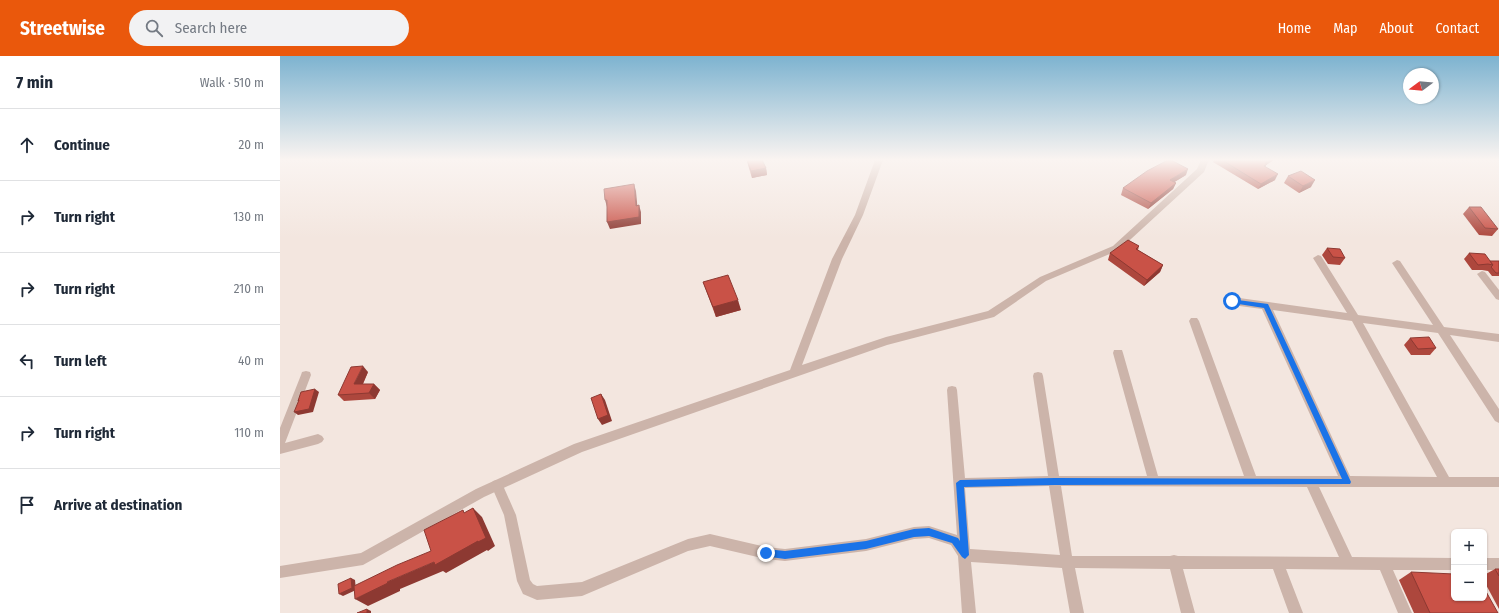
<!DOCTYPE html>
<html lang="en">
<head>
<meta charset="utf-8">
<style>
	:root { --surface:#fff; --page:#f2f2f3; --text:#1f2937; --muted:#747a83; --line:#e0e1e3; --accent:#ea580c }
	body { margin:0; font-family:"Fira Sans Condensed",sans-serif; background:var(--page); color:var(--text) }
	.controls { position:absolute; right:12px; bottom:12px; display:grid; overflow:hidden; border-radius:6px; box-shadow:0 1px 3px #0004 }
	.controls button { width:36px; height:36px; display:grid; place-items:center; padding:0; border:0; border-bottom:1px solid var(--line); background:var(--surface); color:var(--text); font:20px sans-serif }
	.compass { position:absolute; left:1123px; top:12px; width:36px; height:36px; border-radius:50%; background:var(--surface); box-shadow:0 1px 3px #0004; rotate:254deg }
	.stop { position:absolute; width:12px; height:12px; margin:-9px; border:3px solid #1a73e8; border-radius:50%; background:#fff }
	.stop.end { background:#1a73e8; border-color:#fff; box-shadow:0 1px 4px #0008 }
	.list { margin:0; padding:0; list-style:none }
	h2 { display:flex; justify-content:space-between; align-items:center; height:52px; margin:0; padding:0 16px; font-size:17px }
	h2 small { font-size:13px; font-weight:400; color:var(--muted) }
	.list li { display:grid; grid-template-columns:26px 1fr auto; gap:12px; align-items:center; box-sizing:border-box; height:72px; padding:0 16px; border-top:1px solid var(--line) }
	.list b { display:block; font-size:15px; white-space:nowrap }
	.list em { font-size:13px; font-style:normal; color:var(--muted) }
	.icon { flex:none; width:22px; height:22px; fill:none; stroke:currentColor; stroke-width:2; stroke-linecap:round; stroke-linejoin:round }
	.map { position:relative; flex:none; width:1219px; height:557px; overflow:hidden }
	header { display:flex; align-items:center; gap:24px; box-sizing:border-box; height:56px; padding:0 20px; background:var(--accent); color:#fff }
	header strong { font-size:19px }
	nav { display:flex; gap:22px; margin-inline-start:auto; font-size:14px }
	.search { width:280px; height:36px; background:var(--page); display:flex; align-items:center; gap:10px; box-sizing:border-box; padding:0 14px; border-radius:22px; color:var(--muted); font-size:15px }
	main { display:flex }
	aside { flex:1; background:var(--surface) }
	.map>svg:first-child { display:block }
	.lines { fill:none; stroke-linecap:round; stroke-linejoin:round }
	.minor { fill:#ccb4aa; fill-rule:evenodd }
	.tertiary { fill:#ccb4aa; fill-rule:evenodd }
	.wall { fill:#ad473d }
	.shaded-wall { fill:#8d3932 }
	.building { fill:#c95247; stroke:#8d3932 }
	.route { fill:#1a73e8 }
</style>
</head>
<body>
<header>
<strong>Streetwise</strong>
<div class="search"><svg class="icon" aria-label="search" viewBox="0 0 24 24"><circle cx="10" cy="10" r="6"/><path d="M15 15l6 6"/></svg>Search here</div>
<nav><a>Home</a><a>Map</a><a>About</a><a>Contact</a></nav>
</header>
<main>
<aside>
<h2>7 min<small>Walk · 510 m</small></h2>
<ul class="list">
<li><svg class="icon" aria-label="ahead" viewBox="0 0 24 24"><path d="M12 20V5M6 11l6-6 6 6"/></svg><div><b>Continue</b></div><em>20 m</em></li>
<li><svg class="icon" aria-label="right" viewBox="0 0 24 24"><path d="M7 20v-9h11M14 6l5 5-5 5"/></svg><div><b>Turn right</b></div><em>130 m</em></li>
<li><svg class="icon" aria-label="right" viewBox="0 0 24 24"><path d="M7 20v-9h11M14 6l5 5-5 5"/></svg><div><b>Turn right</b></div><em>210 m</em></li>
<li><svg class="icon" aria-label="left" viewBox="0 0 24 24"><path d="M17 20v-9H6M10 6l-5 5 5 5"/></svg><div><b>Turn left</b></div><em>40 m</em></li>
<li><svg class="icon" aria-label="right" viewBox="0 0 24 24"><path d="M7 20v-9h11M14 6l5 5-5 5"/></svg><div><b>Turn right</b></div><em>110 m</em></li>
<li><svg class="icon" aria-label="arrive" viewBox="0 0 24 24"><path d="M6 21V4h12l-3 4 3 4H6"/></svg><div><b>Arrive at destination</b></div></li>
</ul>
</aside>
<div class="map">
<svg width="1219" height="557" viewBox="0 0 1219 557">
	<rect width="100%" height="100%" fill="#f3e6df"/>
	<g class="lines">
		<!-- minor -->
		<g class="minor">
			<path d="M1038,199L1041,200L1078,259L1153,269L1112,207L1117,204L1120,205L1164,271L1219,278V286L1170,279L1219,353V367L1215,365L1158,277L1083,267L1169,421H1219V431H1039L1072,501L1174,502V514H1113L1132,557H1118L1100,514L1006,513L1023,557H1009L993,513H903L915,557H901L890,513L795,512L804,557H790L782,512L691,506L696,557H682L678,500L671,489L649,482L634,483L586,495L505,505L486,503L430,490L408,495L302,540L257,544L243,538L237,525L224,459L211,429L213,425L217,424L221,425L236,459L250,524L253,528L257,530L302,526L408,483L430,478L486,491L505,493L586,483L634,471L649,470L677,479L667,334L668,331L672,330L676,331L677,334L685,422L768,420L753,320L754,317L758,316L762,317L763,320L779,420H867L833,297L834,294H842L843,297L878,420H964L909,265L911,262H917L919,265L976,420H1058L982,253L952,249L947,245L952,241L1067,257L1033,202ZM993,254L1072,265L1157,421L1070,420ZM769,430L780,499L690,493L685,432ZM781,430L1027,431L1059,501L898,500L894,499L890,500H792Z"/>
			<polygon points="1202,215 1205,216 1219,234 1219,244 1216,243 1197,218"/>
			<polygon points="26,315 30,316 31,319 5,387 38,378 42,380 44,383 42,386 38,388 0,398 0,372 21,319 22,316"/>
			<rect x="1204" y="502" width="15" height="12"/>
		</g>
		<!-- tertiary -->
		<polygon class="tertiary" points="595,104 603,104 583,159 562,203 522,309 606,281 708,255 760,221 833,190 917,113 921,104 929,104 924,116 839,194 766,225 714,261 607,289 302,396 204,441 83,509 0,522 0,510 81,497 196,433 294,388 510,314 552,203 575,159"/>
	</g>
	<!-- wall -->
	<g class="wall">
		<polygon points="467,104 486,112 487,119 472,122 468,109"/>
		<polygon points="934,104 993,104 992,105 986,109 986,111 995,124 978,133 933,106"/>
		<polygon points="906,119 894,126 896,127 893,133 868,153 841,139 843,132"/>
		<polygon points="1008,120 1031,131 1019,137 1004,127"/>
		<polygon points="1189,151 1218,173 1212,180 1199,179 1183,158"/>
		<polygon points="859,190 858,194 883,209 880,216 864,230 828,204 830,197"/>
		<polygon points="1047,192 1065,202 1060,209 1048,208 1042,199"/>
		<polygon points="1189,197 1210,205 1219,205 1219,220 1212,220 1208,215 1202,214 1192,214 1184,203"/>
		<polygon points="423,226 461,254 436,261"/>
		<polygon points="1130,282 1156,292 1150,299 1131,299 1124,289"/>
		<polygon points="88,316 83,328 94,328 100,334 95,343 64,345 58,339"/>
		<polygon points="1215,513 1219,513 1219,553 1204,525 1204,519"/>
		<polygon points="1131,516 1218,557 1134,557 1119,524"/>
	</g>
	<!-- shaded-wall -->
	<g class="shaded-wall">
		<polygon points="989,104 993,104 992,105 986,109 984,114 981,115 985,107"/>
		<polygon points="486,112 487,119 472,122 471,115"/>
		<polygon points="908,113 906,119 888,130 890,124"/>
		<polygon points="998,118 995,124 978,133 981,128"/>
		<polygon points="1035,124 1031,131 1019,137 1023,130"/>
		<polygon points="896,127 893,133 868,153 871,147"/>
		<polygon points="354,128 356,135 358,157 356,150"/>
		<polygon points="325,144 327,144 327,151"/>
		<polygon points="359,149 361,156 361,168 330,173 327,166"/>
		<polygon points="883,209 880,216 864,230 867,224"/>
		<polygon points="458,244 461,254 436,261 433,251"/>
		<polygon points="83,310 88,316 80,334 74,328"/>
		<polygon points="94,328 100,334 95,343 89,337"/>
		<polygon points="35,333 39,336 33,356 18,359 14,356"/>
		<polygon points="321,338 325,344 332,365 322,369 318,363"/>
		<polygon points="193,452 202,461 215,490 208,495 207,494 166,517 163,515 120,533 120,535 88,550 75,543 107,526 154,506"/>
		<polygon points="71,522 75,524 76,534 63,540 59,538"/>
		<polygon points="87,553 91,555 91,557 87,557"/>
	</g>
	<!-- building -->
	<g class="building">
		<polygon points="467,104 482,104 486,112 471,115"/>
		<polygon points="888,104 891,104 908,113 890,124 896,127 871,147 843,132 867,115"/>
		<polygon points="942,104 989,104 985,107 987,108 984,110 998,118 981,128"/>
		<polygon points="1021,115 1035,124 1023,130 1008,120"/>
		<polygon points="354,128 356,150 359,149 359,161 327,166 327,144 325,144 324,133"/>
		<polygon points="1189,151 1201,151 1218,173 1205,172"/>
		<polygon points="848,184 859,190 856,193 883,209 867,224 830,197"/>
		<polygon points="1047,192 1060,193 1065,202 1053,201"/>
		<polygon points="1189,197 1205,198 1213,209 1208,208 1198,209"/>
		<polygon points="1210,205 1219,205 1219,217 1216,217 1211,211 1213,209"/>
		<polygon points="448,219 458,244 433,251 423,226"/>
		<polygon points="1149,281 1156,292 1138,293 1130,282"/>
		<polygon points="83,310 74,328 94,328 89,337 58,339 71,311"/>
		<polygon points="35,333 29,353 14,356 19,344 18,345 21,336"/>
		<polygon points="321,338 328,359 318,363 311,342"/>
		<polygon points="193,452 206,482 198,486 198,485 155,509 154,506 107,526 108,527 75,543 74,530 117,509 151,495 144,474 183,454 184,457"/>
		<polygon points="1215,513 1219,513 1219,520"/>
		<polygon points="1131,516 1174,518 1174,542 1204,542 1204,532 1218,557 1150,557"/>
		<polygon points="71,522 72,532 59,538 58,528"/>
		<polygon points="87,553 87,557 77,557"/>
	</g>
	<!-- sky -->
	<linearGradient id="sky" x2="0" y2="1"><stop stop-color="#7db3d0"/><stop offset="0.57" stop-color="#faf4f1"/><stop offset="1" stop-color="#faf4f1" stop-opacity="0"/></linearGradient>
	<rect width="1219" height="182" fill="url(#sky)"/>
	<!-- route -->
	<polygon class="route" points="950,243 988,248 1071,426 1070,428 775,429 684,431 689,499 685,503 682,501 672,487 649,480 634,481 586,493 505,503 483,500 481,497 483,494 486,493 505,495 586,485 634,473 649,472 678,482 680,485 676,427 680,424 775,422 1062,423 984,252 952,247 949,245"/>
</svg>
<div class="controls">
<button>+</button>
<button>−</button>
</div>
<svg class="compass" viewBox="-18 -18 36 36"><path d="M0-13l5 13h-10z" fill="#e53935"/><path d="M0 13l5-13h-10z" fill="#747a83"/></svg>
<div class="stop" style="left:952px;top:245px"></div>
<div class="stop end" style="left:486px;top:497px"></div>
</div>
</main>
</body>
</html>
